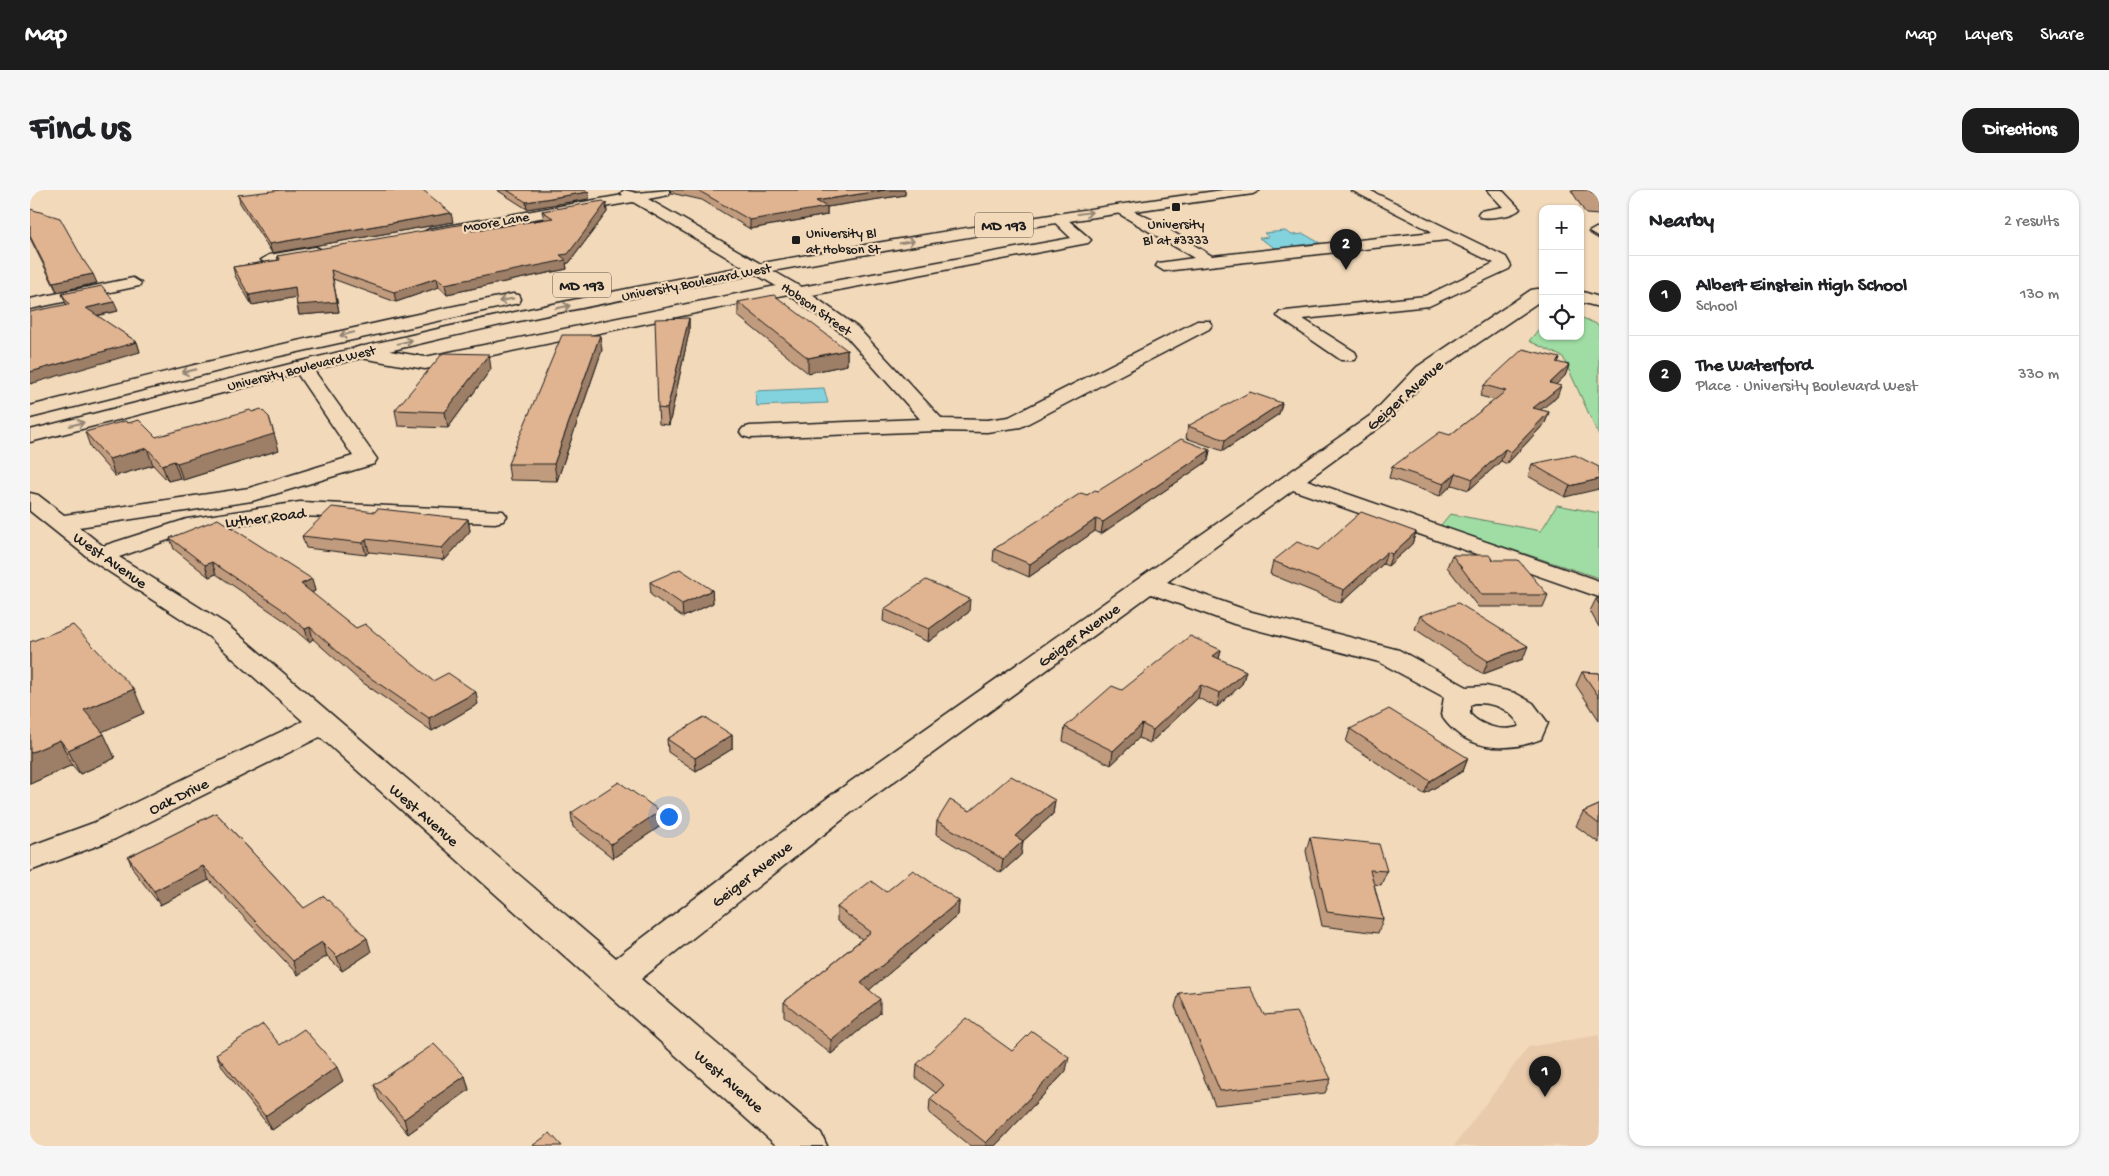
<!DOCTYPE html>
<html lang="en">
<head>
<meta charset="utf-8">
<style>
	:root { --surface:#fff; --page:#f6f6f6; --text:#202124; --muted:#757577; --line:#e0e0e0; --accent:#1c1c1c }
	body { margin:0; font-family:"Gochi Hand",sans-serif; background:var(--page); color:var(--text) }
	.controls { position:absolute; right:15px; top:15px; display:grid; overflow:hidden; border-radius:10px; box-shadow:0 1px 4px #0004 }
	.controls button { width:45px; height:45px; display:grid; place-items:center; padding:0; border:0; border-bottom:1px solid var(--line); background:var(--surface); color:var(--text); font:25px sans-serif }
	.you { position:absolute; left:638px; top:626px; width:18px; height:18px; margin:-12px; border:4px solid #fff; border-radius:50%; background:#1a73e8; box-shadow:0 0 0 8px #1a73e833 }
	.badge { display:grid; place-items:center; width:32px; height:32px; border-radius:50%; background:var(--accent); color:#fff; font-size:16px; font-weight:700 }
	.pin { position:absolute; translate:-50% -41px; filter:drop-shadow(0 1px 2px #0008) }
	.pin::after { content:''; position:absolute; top:26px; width:18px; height:15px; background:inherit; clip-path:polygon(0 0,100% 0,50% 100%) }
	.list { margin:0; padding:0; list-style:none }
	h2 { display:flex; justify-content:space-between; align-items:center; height:65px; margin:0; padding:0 20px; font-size:21px }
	h2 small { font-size:16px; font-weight:400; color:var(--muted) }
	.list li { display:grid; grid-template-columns:32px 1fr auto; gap:15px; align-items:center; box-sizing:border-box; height:80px; padding:0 20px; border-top:1px solid var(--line) }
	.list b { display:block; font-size:19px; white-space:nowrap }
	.list p { margin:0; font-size:16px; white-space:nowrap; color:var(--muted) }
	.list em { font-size:16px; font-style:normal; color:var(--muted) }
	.icon { flex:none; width:28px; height:28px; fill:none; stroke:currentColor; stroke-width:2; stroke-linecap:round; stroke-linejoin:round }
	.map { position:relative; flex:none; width:1569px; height:956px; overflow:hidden; border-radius:15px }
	header { display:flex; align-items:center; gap:30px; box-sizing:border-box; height:70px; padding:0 25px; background:var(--accent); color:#fff }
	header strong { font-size:24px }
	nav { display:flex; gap:28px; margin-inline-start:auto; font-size:18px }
	.intro { display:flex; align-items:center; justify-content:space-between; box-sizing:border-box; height:120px; padding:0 30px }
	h1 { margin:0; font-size:35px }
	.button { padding:12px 22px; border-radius:15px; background:var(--accent); color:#fff; font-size:18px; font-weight:700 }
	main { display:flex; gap:30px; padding:0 30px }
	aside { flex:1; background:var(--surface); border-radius:15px; box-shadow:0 1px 4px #0004 }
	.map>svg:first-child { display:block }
	.built { fill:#e9caab }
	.green { fill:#9fdda4; stroke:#5e7c60 }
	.water { fill:#83d3de; stroke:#5a8a90 }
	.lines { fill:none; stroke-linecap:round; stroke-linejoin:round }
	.minor-casing { stroke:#1c1c1c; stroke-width:3 }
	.major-casing { stroke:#1c1c1c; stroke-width:3 }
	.minor { fill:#f2d9ba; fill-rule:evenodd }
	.major { fill:#f2d9ba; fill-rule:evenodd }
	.wall { fill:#c19b7d; stroke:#1c1c1c }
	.shaded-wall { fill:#9d7e66; stroke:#1c1c1c }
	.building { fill:#e0b491; stroke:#1c1c1c }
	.oneway { stroke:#928473 }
	.poi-dot { fill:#1c1c1c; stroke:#f2d9ba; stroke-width:2 }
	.labels { text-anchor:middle; stroke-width:4.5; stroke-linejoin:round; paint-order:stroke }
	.far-street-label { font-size:14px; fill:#1c1c1c; stroke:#f2d9ba }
	.far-poi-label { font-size:14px; fill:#1c1c1c; stroke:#f2d9ba }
	.shield { fill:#f2d9ba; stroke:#5c554b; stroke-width:1 }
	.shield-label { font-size:15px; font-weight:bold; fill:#1c1c1c }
	.street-label { font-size:16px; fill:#1c1c1c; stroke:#f2d9ba }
</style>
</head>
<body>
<header>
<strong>Map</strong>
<nav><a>Map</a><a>Layers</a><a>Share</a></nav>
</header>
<div class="intro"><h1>Find us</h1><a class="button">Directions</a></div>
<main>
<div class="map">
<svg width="1569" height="956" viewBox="0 0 1569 956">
	<rect width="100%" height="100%" fill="#f2d9ba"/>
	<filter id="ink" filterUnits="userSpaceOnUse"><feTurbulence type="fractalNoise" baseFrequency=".02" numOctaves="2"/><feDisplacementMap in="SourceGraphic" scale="10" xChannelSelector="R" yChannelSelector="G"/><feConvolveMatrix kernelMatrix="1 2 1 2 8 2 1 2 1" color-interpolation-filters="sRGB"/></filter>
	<g filter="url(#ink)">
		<!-- built -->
		<polygon class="built" points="1569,845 1569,956 1424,956 1498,857"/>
		<!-- green -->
		<g class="green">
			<polygon points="1550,127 1569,135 1569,246 1533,167 1499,151 1513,134 1513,146 1550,146"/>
			<polygon points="1527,315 1569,323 1569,388 1410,336 1420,324 1511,341"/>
		</g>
		<!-- water -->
		<g class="water">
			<polygon points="1255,41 1262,45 1274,44 1290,53 1276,54 1279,57 1245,58 1229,48 1239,47 1234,43"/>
			<polygon points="794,198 798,213 727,216 725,201"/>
		</g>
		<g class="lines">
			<defs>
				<g id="minor">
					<polygon points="594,0 607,3 639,0 639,5 618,9 771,97 1041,48 1019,27 1026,23 1031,24 1058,47 1061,50 1058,53 782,105 827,137 912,229 957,230 979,227 1167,131 1179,131 1182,135 1179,139 991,237 957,242 906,241 720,248 713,246 710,242 713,238 720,236 890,229 815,145 758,104 395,179 331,168 325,166 322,162 325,158 331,156 395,167 746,96 603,12 399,47 392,43 399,39 593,5 591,3"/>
					<polygon points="1321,0 1339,0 1476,67 1481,76 1479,79 1399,116 1273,129 1325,162 1327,166 1325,170 1311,170 1247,126 1250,122 1256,121 1395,106 1464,73 1417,50 1134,81 1126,76 1128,73 1164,68 1081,19 1083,16 1093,16 1125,31 1182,66 1403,42"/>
					<path d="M1457,0H1472L1490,19C1484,26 1459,29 1450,27L1448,24L1450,21L1473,17Z"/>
					<polygon points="1566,38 1569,38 1569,48 1559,42"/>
					<polygon points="285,57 290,59 293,62 290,65 239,75 231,70 239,65"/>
					<polygon points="103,88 111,93 109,96 0,119 0,109"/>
					<path d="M1507,99H1513V109L1401,185L1355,233L1277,290L1569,391V407L1263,300L1137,392L1222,422L1369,460L1437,497L1456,496L1485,503L1503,513L1518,533L1511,549C1475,564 1433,560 1411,525L1414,507L1349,472L1204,434L1121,404L822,622L611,789L791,943L797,956H747L290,547L85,649L0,681V656L63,633L273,531L178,446L61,370L0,321V303L8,305L34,325L219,298L323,266L262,176L264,172H278L347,269L344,274L222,311L49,337L73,356L157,329L270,312L473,321L477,326L473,331L465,333L270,326L161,342L89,367L196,434L586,768L800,606L1341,225L1387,177L1501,100ZM1445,513C1464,513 1478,518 1489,534L1488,537C1472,542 1451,536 1440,524V515Z"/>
					<polygon points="1550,101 1569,107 1569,117 1550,112"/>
				</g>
				<g id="major">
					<path d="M1193,0H1230L1223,4C972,39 722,81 475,134C316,169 158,213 0,252V240C158,200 316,158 476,124C713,73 953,33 1193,0Z"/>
					<path d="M483,104L489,105L491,109L489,113L241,168L0,228V216C160,175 321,137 483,104Z"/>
				</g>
			</defs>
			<!-- minor casing -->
			<use href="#minor" class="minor-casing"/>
			<!-- major casing -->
			<use href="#major" class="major-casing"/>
			<!-- minor -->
			<use href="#minor" class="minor"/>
			<!-- major -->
			<use href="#major" class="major"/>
		</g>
		<!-- wall -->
		<g class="wall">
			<polygon points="467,0 555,0 558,2 559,9 497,19"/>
			<polygon points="640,0 875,0 875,5 797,17 797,25 720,39 672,10 641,3"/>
			<polygon points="1541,0 1569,0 1569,25 1556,24"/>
			<polygon points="208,5 423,32 242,63 210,13"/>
			<polygon points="576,13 577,22 539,73 536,73 537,79 417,104 409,97 366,112 303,89 309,122 269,125 267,115 266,107 222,115 205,86 203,77 248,70 247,66 442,41 514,29 512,21"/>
			<polygon points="0,19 54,71 67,93 27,102 0,48"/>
			<polygon points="32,104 88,121 67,126 107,152 110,162 36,114"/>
			<polygon points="708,112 817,160 817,175 778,183 708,126"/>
			<polygon points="659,128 659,142 639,235 629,234 628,218"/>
			<polygon points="572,160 527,291 480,290 478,274"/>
			<polygon points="1530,168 1528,173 1539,175 1535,186 1526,194 1527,207 1510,220 1519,222 1515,233 1477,274 1471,271 1439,300 1422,295 1410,306 1359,288 1362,277 1420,245 1465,210 1450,206 1454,195"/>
			<polygon points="461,179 418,238 368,236 365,220"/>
			<polygon points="1252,213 1249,224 1193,261 1156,248 1158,236"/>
			<polygon points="98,233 126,247 249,260 153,290 150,288 138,291 123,275 85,286 61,259 55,242"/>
			<polygon points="1180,260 1178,271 1071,344 1065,341 999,387 963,371 964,359 1057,305"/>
			<polygon points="1502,274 1569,277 1535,307 1498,286"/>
			<polygon points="345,322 438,329 440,341 415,370 339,362 336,365 276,358 272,346"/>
			<polygon points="1386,342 1382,354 1358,376 1353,374 1311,413 1240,384 1243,371 1288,360"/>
			<polygon points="140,348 282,389 285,401 281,403 326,438 403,491 448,514 402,541 329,490 283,449 279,452 252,429 186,384 179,387 144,359"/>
			<polygon points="1422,365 1463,370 1518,405 1513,417 1448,417 1417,377"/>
			<polygon points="620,392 682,400 683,413 653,427 621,405"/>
			<polygon points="1566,409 1569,409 1569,437 1560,421"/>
			<polygon points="854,419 939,422 898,452 853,431"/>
			<polygon points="1390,426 1493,469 1453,484 1385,439"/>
			<polygon points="0,452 114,523 72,541 85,568 50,584 42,575 0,594"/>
			<polygon points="1191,460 1189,469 1216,481 1212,494 1187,517 1168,508 1120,553 1109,548 1081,575 1033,551 1035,537 1092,500"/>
			<polygon points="1552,482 1569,483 1569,530 1546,495"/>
			<polygon points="1320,539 1438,568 1433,581 1394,604 1316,552"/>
			<polygon points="702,545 702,559 666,581 638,562 637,549"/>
			<polygon points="1025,610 1023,624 993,651 991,665 971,683 906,644 907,631 940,621"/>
			<polygon points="1569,615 1569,653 1546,636 1553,622"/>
			<polygon points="186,623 274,718 341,762 312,781 297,766 268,785 179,690 130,715 104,681 98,667"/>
			<polygon points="541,623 632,635 583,668 543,637"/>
			<polygon points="1280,647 1357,681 1351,695 1344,694 1353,729 1348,743 1292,736 1276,661"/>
			<polygon points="856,702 929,711 928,725 839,800 850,823 801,864 754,826 754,812 832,749 807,731 807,717"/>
			<polygon points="1149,803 1234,825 1301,889 1295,903 1185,915 1145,817"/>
			<polygon points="982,861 1036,881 965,956 940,956 899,923 900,909 906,903 886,888 887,874"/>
			<polygon points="186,864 313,891 242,940 193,878"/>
			<polygon points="435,886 439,900 378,944 349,909 344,895"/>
		</g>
		<!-- shaded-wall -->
		<g class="shaded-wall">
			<polygon points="855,0 875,0 875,5 797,17 797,25 720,39 720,30 786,11"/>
			<polygon points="558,2 559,9 497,19 496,12"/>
			<polygon points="576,13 577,22 539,73 536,73 537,79 417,104 415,94 530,65"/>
			<polygon points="421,23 423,32 242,63 239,54"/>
			<polygon points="301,80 309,122 269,125 267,115"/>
			<polygon points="63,84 67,93 27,102 23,92"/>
			<polygon points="407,88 409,97 366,112 364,102"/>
			<polygon points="265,97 267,107 222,115 219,105"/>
			<polygon points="84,112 88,121 59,127 56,118"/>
			<polygon points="659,128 659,142 639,235 637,219"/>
			<polygon points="570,145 572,160 527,291 524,274"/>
			<polygon points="107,152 110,162 0,194 0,182"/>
			<polygon points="817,160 817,175 778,183 778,168"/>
			<polygon points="459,164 461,179 418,238 415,222"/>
			<polygon points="1539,175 1535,186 1516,204 1520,193"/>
			<polygon points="1531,196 1527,207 1499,229 1503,218"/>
			<polygon points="1252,213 1249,224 1193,261 1195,250"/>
			<polygon points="1519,222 1515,233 1477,274 1481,262"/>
			<polygon points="239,227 249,260 153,290 147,273"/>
			<polygon points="117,258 123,275 85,286 79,269"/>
			<polygon points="1475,259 1471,271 1439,300 1443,289"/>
			<polygon points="1180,260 1178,271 1071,344 1073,332"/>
			<polygon points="144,271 150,288 138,291 132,275"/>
			<polygon points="1426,283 1422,295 1410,306 1414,294"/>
			<polygon points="1569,289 1569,299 1535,307 1540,296"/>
			<polygon points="438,329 440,341 415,370 412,358"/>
			<polygon points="1066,329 1065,341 999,387 1000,374"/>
			<polygon points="1386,342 1382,354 1358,376 1362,364"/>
			<polygon points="336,349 339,362 336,365 333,353"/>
			<polygon points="1357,362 1353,374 1311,413 1314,400"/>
			<polygon points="182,372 186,384 179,387 175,375"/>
			<polygon points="282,389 285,401 274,406 271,394"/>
			<polygon points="682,400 683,413 653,427 652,414"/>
			<polygon points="940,409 939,422 898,452 899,439"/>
			<polygon points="280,437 283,449 279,452 275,439"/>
			<polygon points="1498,456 1493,469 1453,484 1458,471"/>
			<polygon points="1191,460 1188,473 1183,466"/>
			<polygon points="1216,481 1212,494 1187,517 1190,503"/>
			<polygon points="1171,495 1168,508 1120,553 1123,540"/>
			<polygon points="104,499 114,523 65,545 54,520"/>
			<polygon points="446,502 448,514 402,541 399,528"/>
			<polygon points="1112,534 1109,548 1081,575 1083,561"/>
			<polygon points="74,544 85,568 50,584 38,560"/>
			<polygon points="702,545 702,559 666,581 665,568"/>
			<polygon points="30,550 42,575 0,594 0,563"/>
			<polygon points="1438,568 1433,581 1394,604 1400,591"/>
			<polygon points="1025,610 1023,624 983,660 985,646"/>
			<polygon points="630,621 632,635 583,668 581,654"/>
			<polygon points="993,651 991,665 971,683 973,669"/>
			<polygon points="173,676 179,690 130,715 124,701"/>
			<polygon points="929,711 928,725 831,807 831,793"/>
			<polygon points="337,748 341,762 312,781 307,767"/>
			<polygon points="292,752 297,766 268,785 263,771"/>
			<polygon points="850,809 850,823 801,864 801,850"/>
			<polygon points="1039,867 1036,881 965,956 956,956 956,953"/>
			<polygon points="307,877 313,891 242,940 235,926"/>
			<polygon points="435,886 439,900 378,944 374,929"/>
		</g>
		<!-- building -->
		<g class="building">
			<polygon points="251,0 393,0 421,23 239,54 208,5"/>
			<polygon points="477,0 555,0 558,2 496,12"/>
			<polygon points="661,0 855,0 786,11 797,17 720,30 671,2"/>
			<polygon points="1560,0 1569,0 1569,4 1563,4"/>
			<polygon points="573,11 576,13 538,64 530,65 536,70 415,94 407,88 364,102 301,80 307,112 267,115 265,97 219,105 203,77 250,70 247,66 434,34 442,41 523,28 512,21"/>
			<polygon points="0,19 30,28 54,71 63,84 23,92 0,46"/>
			<polygon points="72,96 84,112 56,118 107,152 0,182 0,122 39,114 32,104"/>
			<polygon points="744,105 817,160 778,168 708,112"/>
			<polygon points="659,128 637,219 628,218 625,129"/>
			<polygon points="532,145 570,145 524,274 478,274"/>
			<polygon points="1493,159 1530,168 1526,172 1539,175 1520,193 1531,196 1503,218 1519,222 1481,262 1475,259 1443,289 1426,283 1414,294 1362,277 1410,242 1420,245 1476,201 1454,195"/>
			<polygon points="413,163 459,164 415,222 365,220"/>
			<polygon points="1220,202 1252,213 1195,250 1158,236"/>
			<polygon points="231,219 239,227 244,244 147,273 144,271 132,275 117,258 79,269 55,242 95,231 98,233 109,230 126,247 220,220 222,222"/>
			<polygon points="1151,249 1180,260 1073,332 1066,329 1000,374 964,359 1051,303 1057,305 1065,300 1068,301"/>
			<polygon points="1545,265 1569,277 1569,289 1540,296 1502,274"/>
			<polygon points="302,317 345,322 347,319 350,319 438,329 412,358 336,349 333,353 272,346"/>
			<polygon points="1331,322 1386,342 1362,364 1357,362 1314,400 1243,371 1267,352 1288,360"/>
			<polygon points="188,329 282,389 271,394 326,438 335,434 403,491 418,483 446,502 399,528 326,478 280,437 275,439 249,417 182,372 175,375 140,348"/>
			<polygon points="1422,365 1459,365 1463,370 1488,370 1518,405 1452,405"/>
			<polygon points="650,379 682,400 652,414 620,392"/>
			<polygon points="896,390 940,409 899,439 854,419"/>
			<polygon points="1566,409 1569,409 1569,414"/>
			<polygon points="1428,413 1498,456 1458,471 1390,426"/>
			<polygon points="43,435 104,499 54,520 74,544 38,560 30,550 0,563 0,452"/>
			<polygon points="1160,446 1191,460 1183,466 1216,481 1190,503 1171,495 1123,540 1112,534 1083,561 1035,537 1082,496 1092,500"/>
			<polygon points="1552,482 1569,483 1569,507"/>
			<polygon points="1359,519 1438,568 1400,591 1320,539"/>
			<polygon points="674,527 702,545 665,568 637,549"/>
			<polygon points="981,586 1025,610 985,646 993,651 973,669 907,631 920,610 940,621"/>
			<polygon points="589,592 630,621 581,654 541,623"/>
			<polygon points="1569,615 1569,634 1553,622"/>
			<polygon points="186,623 274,718 294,706 337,748 307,767 292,752 263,771 173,676 124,701 98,667"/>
			<polygon points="1280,647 1349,654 1357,681 1340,680 1353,729 1297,722"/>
			<polygon points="883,680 929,711 831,793 850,809 801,850 754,812 841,742 807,717 841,691 856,702"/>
			<polygon points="1220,797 1234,825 1267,822 1301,889 1190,901 1149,803"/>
			<polygon points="936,828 982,861 1002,841 1039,867 956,953 900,909 914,895 887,874"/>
			<polygon points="233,834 250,855 274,839 307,877 235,926 186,864"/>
			<polygon points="404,854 435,886 374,929 344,895"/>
			<polygon points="520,943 532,956 502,956"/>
		</g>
		<!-- one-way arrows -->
		<defs><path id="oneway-shaft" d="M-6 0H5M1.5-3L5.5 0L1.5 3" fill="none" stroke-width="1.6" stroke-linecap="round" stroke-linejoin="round" transform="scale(1.25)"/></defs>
		<g class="oneway">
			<use href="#oneway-shaft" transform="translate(1055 23) rotate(-8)"/>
			<use href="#oneway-shaft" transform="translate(877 52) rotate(-10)"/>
			<use href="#oneway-shaft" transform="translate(476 110) rotate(168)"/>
			<use href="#oneway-shaft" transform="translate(533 117) rotate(-12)"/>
			<use href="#oneway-shaft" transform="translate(317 144) rotate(167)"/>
			<use href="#oneway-shaft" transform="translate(375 152) rotate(-13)"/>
			<use href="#oneway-shaft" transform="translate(159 181) rotate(166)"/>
			<use href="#oneway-shaft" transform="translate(47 234) rotate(-14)"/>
		</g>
	</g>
	<!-- markers -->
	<g class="poi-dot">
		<rect x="1141" y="12" width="10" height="10" rx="2.5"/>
		<rect x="761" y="45" width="10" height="10" rx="2.5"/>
	</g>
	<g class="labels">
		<!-- far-street labels -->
		<g class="far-street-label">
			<text transform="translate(466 31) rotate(-10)" y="5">Moore Lane</text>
			<text transform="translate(666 91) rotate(-11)" y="5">University Boulevard West</text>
			<text transform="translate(787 118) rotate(35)" y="5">Hobson Street</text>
			<text transform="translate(271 177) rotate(-14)" y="5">University Boulevard West</text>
		</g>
		<!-- far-poi labels -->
		<g class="far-poi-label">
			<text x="1146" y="38">University<tspan x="1146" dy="16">Bl at #3333</tspan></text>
			<text x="776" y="47" text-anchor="start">University Bl<tspan x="776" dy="16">at Hobson St</tspan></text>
		</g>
		<!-- shield labels -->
		<g class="shield">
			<rect x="945" y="22.5" width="58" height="25" rx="4"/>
			<rect x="523" y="82.5" width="58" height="25" rx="4"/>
		</g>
		<g class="shield-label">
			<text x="974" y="40">MD 193</text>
			<text x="552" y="100">MD 193</text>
		</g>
		<!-- street labels -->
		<g class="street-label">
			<text transform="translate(1374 204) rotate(-42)" y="6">Geiger Avenue</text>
			<text transform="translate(235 326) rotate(-7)" y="6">Luther Road</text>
			<text transform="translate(81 369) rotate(35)" y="6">West Avenue</text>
			<text transform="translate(1048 444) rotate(-36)" y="6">Geiger Avenue</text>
			<text transform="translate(148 605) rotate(-26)" y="6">Oak Drive</text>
			<text transform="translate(395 624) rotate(41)" y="6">West Avenue</text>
			<text transform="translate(721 683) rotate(-38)" y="6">Geiger Avenue</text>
			<text transform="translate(700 890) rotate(41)" y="6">West Avenue</text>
		</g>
	</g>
</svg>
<div class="controls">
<button>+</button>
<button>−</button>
<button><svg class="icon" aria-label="locate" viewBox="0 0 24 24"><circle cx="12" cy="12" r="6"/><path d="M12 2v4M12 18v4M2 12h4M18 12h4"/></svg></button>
</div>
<div class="you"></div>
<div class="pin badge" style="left:1515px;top:907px">1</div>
<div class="pin badge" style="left:1316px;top:80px">2</div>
</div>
<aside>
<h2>Nearby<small>2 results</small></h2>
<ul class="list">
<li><span class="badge">1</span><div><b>Albert Einstein High School</b><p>School</p></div><em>130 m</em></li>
<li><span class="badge">2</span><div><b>The Waterford</b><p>Place · University Boulevard West</p></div><em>330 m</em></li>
</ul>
</aside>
</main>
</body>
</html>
